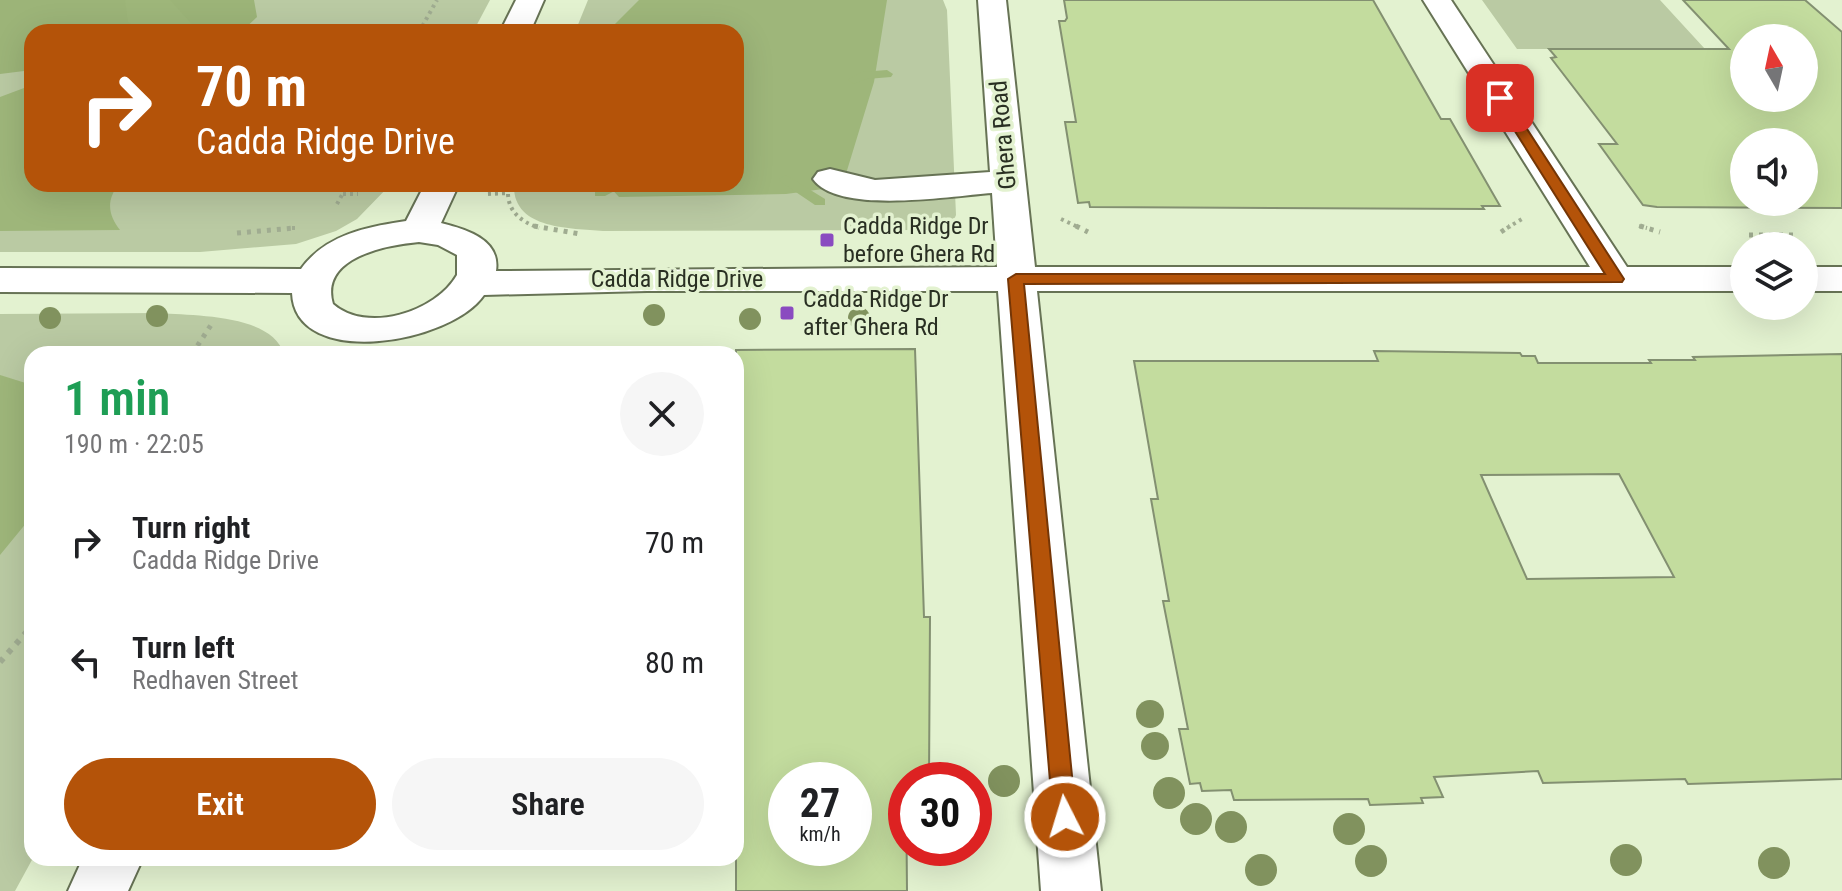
<!DOCTYPE html>
<html lang="en">
<head>
<meta charset="utf-8">
<style>
  body { margin:0; font-family:"Roboto Condensed",sans-serif; background:#f6f6f6; color:#202124; height:100vh; display:flex; flex-direction:column; font-size:30px; white-space:nowrap }
  * { box-sizing:border-box; margin:0 }
  p { font-size:26px; color:#757577 }
  .icon { flex:none; width:44px; height:44px; fill:none; stroke:currentColor; stroke-width:2; stroke-linecap:round; stroke-linejoin:round }
  .map { position:relative; flex:1; overflow:hidden }
  .details { position:absolute; left:24px; top:346px; width:720px; height:520px; display:flex; flex-direction:column; background:#fff; border-radius:24px; box-shadow:0 8px 32px #0002 }
  .details>* { flex:none }
  .top-card { position:absolute; left:24px; top:24px; width:720px; height:168px; border-radius:24px; box-shadow:0 8px 32px #0002; background:#b45309; color:#fff; overflow:hidden }
  .needle { width:52px; rotate:351deg }
  .tools { position:absolute; left:1730px; top:24px; display:grid; gap:16px }
  .tools a { display:grid; place-items:center; width:88px; height:88px; border-radius:50%; background:#fff; box-shadow:0 8px 32px #0002; font-size:40px }
  .speed { position:absolute; left:768px; top:762px; display:flex; gap:16px; font-size:40px; font-weight:700; text-align:center }
  .speed>* { display:grid; place-content:center; width:104px; height:104px; border-radius:50%; background:#fff; box-shadow:0 8px 32px #0002; line-height:1 }
  .speed small { font-size:20px; font-weight:400 }
  .speed .limit { border:12px solid #d22; background:#fff; color:#111 }
  .pin { position:absolute; display:grid; place-items:center; width:68px; height:68px; color:#fff; margin:-34px; border-radius:16px; box-shadow:0 4px 12px #0006 }
  .me { position:absolute; width:88px; margin:-44px; rotate:355deg; stroke-linejoin:round; filter:drop-shadow(0 0 6px #0008) }
  .turn { display:flex; align-items:center; gap:28px; height:168px; padding:0 40px; font-size:36px }
  .turn .icon { width:104px; height:104px; stroke-width:2.5 }
  .turn b { display:block; font-size:56px; line-height:68px }
  .round { display:grid; place-items:center; flex:none; width:84px; height:84px; border-radius:42px; background:#f6f6f6 }
  .summary { display:flex; align-items:center; justify-content:space-between; height:136px; padding:0 40px }
  h1 { font-size:48px; font-weight:600; line-height:60px; color:#1e9e55 }
  .primary-button { display:flex; gap:16px; margin-top:auto; padding:16px 40px }
  .primary-button a { flex:1; height:92px; border-radius:48px; background:#b45309; color:#fff; font-size:32px; font-weight:600; line-height:92px; text-align:center }
  .primary-button a+a { background:#f6f6f6; color:#202124 }
  ul { padding:0; list-style:none }
  li { display:flex; align-items:center; gap:24px; height:120px; padding:0 40px }
  li div { flex:1 }
  li b { display:block; font-size:30px }
  li em { font-style:normal }
  .map>svg:first-child { display:block }
  .green { fill:#bacaa3 }
  .forest { fill:#9cb478 }
  .water { fill:#9eb67a }
  .lines { fill:none; stroke-linecap:round; stroke-linejoin:round }
  .stream { fill:#9eb67a; fill-rule:evenodd }
  .building { fill:#c3dc9e; stroke:#839071; stroke-width:2; fill-rule:evenodd }
  .minor-casing { stroke:#677355; stroke-width:4 }
  .path-far2 { stroke:#a0ac91; stroke-width:4; stroke-dasharray:3 4; stroke-linecap:butt }
  .path-far1 { stroke:#a0ac91; stroke-width:5; stroke-dasharray:4 6; stroke-linecap:butt }
  .path { stroke:#a0ac91; stroke-width:6; stroke-dasharray:5 7; stroke-linecap:butt }
  .minor { fill:#fff; fill-rule:evenodd }
  .tree { fill:#81925e }
  .route { fill:#b45309; stroke:#753606; stroke-width:2 }
  .poi-dot { fill:#8a4bc0; stroke:#e3f2d0; stroke-width:3 }
  .labels { text-anchor:middle; dominant-baseline:central; stroke-width:7; stroke-linejoin:round; paint-order:stroke }
  .street-label { font-size:24px; fill:#292f22; stroke:#e3f2d0 }
  .poi-label { font-size:24px; fill:#292f22; stroke:#e3f2d0; text-anchor:start }
</style>
</head>
<body>
<div class="map">
<svg width="1842" height="891" viewBox="0 0 1842 891">
  <rect width="100%" height="100%" fill="#e3f2d0"/>
  <path class="green" d="M 0,0 L 490,0 L 473,32 L 32,32 L 32,184 L 391,184 L 357,219 L 336,231 L 296,244 L 200,252 L 0,252 Z
    M 588,0 L 943,0 L 947,10 L 956,215 L 953,222 L 922,230 L 603,231 C 571,228 512,230 514,184 L 736,184 L 736,32 L 575,32 Z
    M 1482,0 L 1660,0 L 1705,49 L 1517,49 Z
    M 160,313 C 195,316 272,314 284,354 L 32,354 L 33,858 L 15,891 L 0,891 L 0,314 Z"/>
  <path class="forest" d="M 0,0 L 254,0 L 257,17 L 241,32 L 32,32 L 32,70 L 0,74 Z"/>
  <path class="water" d="M 125,0 L 170,0 L 199,32 L 137,32 L 137,28 L 128,22 Z
    M 639,0 L 887,0 L 874,82 L 845,177 L 823,189 L 786,194 L 619,197 L 607,184 L 736,184 L 736,32 L 607,32 Z
    M 32,85 L 32,184 L 119,184 C 106,200 108,215 120,230 L 0,231 L 0,97 Z
    M 0,375 L 32,385 L 32,516 L 0,555 Z"/>
  <g class="lines">
    <path class="stream" d="M 887,70 L 893,74 L 891,77 L 867,79 L 854,84 L 848,80 L 861,72 Z
      M 786,175 L 825,199 L 825,205 L 815,205 L 781,182 L 779,179 Z
      M 609,184 L 628,184 L 605,196 L 595,196 L 595,190 Z"/>
  </g>
  <path class="building" d="M 1064,0 L 1373,0 L 1441,119 L 1450,119 L 1500,206 L 1482,206 L 1484,209 L 1090,207 L 1089,202 L 1078,203 L 1065,122 L 1076,122 L 1059,21 L 1065,21 L 1067,18 Z
    M 1683,0 L 1805,0 L 1842,32 L 1842,208 L 1657,207 L 1643,205 L 1599,144 L 1617,144 L 1551,58 L 1556,57 L 1549,49 L 1729,49 ZM 1744,38 L 1804,38 L 1804,98 L 1744,98 ZM 1744,142 L 1804,142 L 1804,202 L 1744,202 Z
    M 915,349 L 924,617 L 930,617 L 929,780 L 906,780 L 907,891 L 736,891 L 736,350 ZM 786,780 L 854,780 L 854,848 L 786,848 Z
    M 1374,351 L 1520,353 L 1522,356 L 1535,356 L 1538,363 L 1651,363 L 1649,360 L 1695,360 L 1693,357 L 1842,354 L 1842,779 L 1688,784 L 1685,779 L 1543,783 L 1538,771 L 1434,777 L 1443,797 L 1421,798 L 1423,803 L 1370,805 L 1368,799 L 1234,800 L 1231,790 L 1202,791 L 1200,783 L 1190,784 L 1179,729 L 1188,729 L 1163,601 L 1169,601 L 1151,499 L 1158,499 L 1134,361 L 1378,361 ZM 1619,474 L 1674,577 L 1527,579 L 1481,475 Z"/>
  <g class="lines">
    <defs>
      <path id="minor" d="M 516,0 L 544,0 L 530,32 L 500,32 Z
        M 978,0 L 1006,0 L 1035,267 L 1590,267 L 1423,0 L 1451,0 L 1627,267 L 1744,267 L 1744,291 L 1037,291 L 1101,891 L 1041,891 L 998,291 L 647,291 L 484,295 C 452,343 295,371 292,293 L 0,292 L 0,268 L 301,269 C 325,235 366,227 406,221 L 425,184 L 459,184 L 441,223 C 465,229 501,239 496,271 L 997,267 L 992,193 C 951,196 838,215 813,179 L 818,172 L 830,169 L 875,180 L 990,172 ZM 419,242 L 438,245 L 457,255 L 457,275 C 436,312 367,334 333,304 C 319,257 387,245 419,242 Z
        M 1804,267 L 1842,267 L 1842,291 L 1804,291 Z
        M 83,858 L 143,858 L 128,891 L 68,891 Z"/>
    </defs>
    <use href="#minor" class="minor-casing"/>
    <path class="path-far2" d="M 419,32 L 437,0
      M 343,194 L 358,194
      M 488,194 L 508,193 C 508,212 522,222 539,228
      M 337,204 L 348,184
      M 1061,219 L 1080,228
      M 1639,226 L 1647,228
      M 292,228 L 295,228
      M 1507,228 L 1522,219"/>
    <path class="path-far1" d="M 534,226 L 580,234
      M 1076,226 L 1088,232
      M 1640,226 L 1660,232
      M 1501,232 L 1510,226
      M 237,233 L 295,228
      M 1749,235 L 1799,235
      M 192,354 L 211,325"/>
    <path class="path" d="M 0,662 L 32,626"/>
    <use href="#minor" class="minor"/>
  </g>
  <g class="tree">
    <circle cx="654" cy="315" r="11"/>
    <circle cx="157" cy="316" r="11"/>
    <circle cx="50" cy="318" r="11"/>
    <circle cx="859" cy="318" r="11"/>
    <circle cx="750" cy="319" r="11"/>
    <circle cx="1150" cy="714" r="14"/>
    <circle cx="1155" cy="746" r="14"/>
    <circle cx="1004" cy="781" r="16"/>
    <circle cx="1169" cy="793" r="16"/>
    <circle cx="1196" cy="819" r="16"/>
    <circle cx="1231" cy="827" r="16"/>
    <circle cx="1349" cy="829" r="16"/>
    <circle cx="1626" cy="860" r="16"/>
    <circle cx="1371" cy="861" r="16"/>
    <circle cx="1774" cy="863" r="16"/>
    <circle cx="1261" cy="870" r="16"/>
  </g>
  <path class="route" d="M 1500,94 L 1507,98 L 1624,279 L 1622,282 L 1024,284 L 1076,817 L 1073,825 L 1065,828 L 1056,825 L 1053,817 L 1008,279 L 1016,274 L 1605,274 L 1494,98 Z"/>
  <g class="poi-dot">
    <rect x="819" y="232" width="16" height="16" rx="4"/>
    <rect x="779" y="305" width="16" height="16" rx="4"/>
  </g>
  <g class="labels">
    <g class="street-label">
      <text transform="translate(1003 135) rotate(-95)">Ghera Road</text>
      <text x="677" y="279">Cadda Ridge Drive</text>
    </g>
    <g class="poi-label">
      <text x="843" y="226">Cadda Ridge Dr<tspan x="843" dy="28">before Ghera Rd</tspan></text>
      <text x="803" y="299">Cadda Ridge Dr<tspan x="803" dy="28">after Ghera Rd</tspan></text>
    </g>
  </g>
</svg>
<div class="tools">
<a><svg class="needle" viewBox="-14 -14 28 28"><path d="M0-13l5 13h-10z" fill="#e53935"/><path d="M0 13l5-13h-10z" fill="#757577"/></svg></a>
<a><svg class="icon" aria-label="sound" viewBox="0 0 24 24"><path d="M4 9h4l5-4v14l-5-4H4zM17 9q2 3 0 6"/></svg></a>
<a><svg class="icon" aria-label="layers" viewBox="0 0 24 24"><path d="M12 4l9 5-9 5-9-5zM3 14l9 5 9-5"/></svg></a>
</div>
<div class="speed"><div>27<small>km/h</small></div><div class="limit">30</div></div>
<div class="pin" style="left:1500px;top:98px;background:#d93025"><svg class="icon" aria-label="arrive" viewBox="0 0 24 24"><path d="M6 21V4h12l-3 4 3 4H6"/></svg></div>
<svg class="me" style="left:1065px;top:817px" viewBox="-20 -20 40 40"><circle r="17" fill="#b45309" stroke="#fff" stroke-width="3"/><path d="M0-11L8 9 0 5-8 9z" fill="#fff"/></svg>
<div class="top-card">
<div class="turn"><svg class="icon" aria-label="right" viewBox="0 0 24 24"><path d="M7 20v-9h11M14 6l5 5-5 5"/></svg><div><b>70 m</b>Cadda Ridge Drive</div></div>
</div>
<section class="details">
<div class="summary"><div><h1>1 min</h1><p>190 m · 22:05</p></div><a class="round"><svg class="icon" aria-label="close" viewBox="0 0 24 24"><path d="M6 6l12 12M18 6L6 18"/></svg></a></div>
<ul>
<li><svg class="icon" aria-label="right" viewBox="0 0 24 24"><path d="M7 20v-9h11M14 6l5 5-5 5"/></svg><div><b>Turn right</b><p>Cadda Ridge Drive</p></div><em>70 m</em></li>
<li><svg class="icon" aria-label="left" viewBox="0 0 24 24"><path d="M17 20v-9H6M10 6l-5 5 5 5"/></svg><div><b>Turn left</b><p>Redhaven Street</p></div><em>80 m</em></li>
</ul>
<div class="primary-button"><a>Exit</a><a>Share</a></div>
</section>
</div>
</body>
</html>
